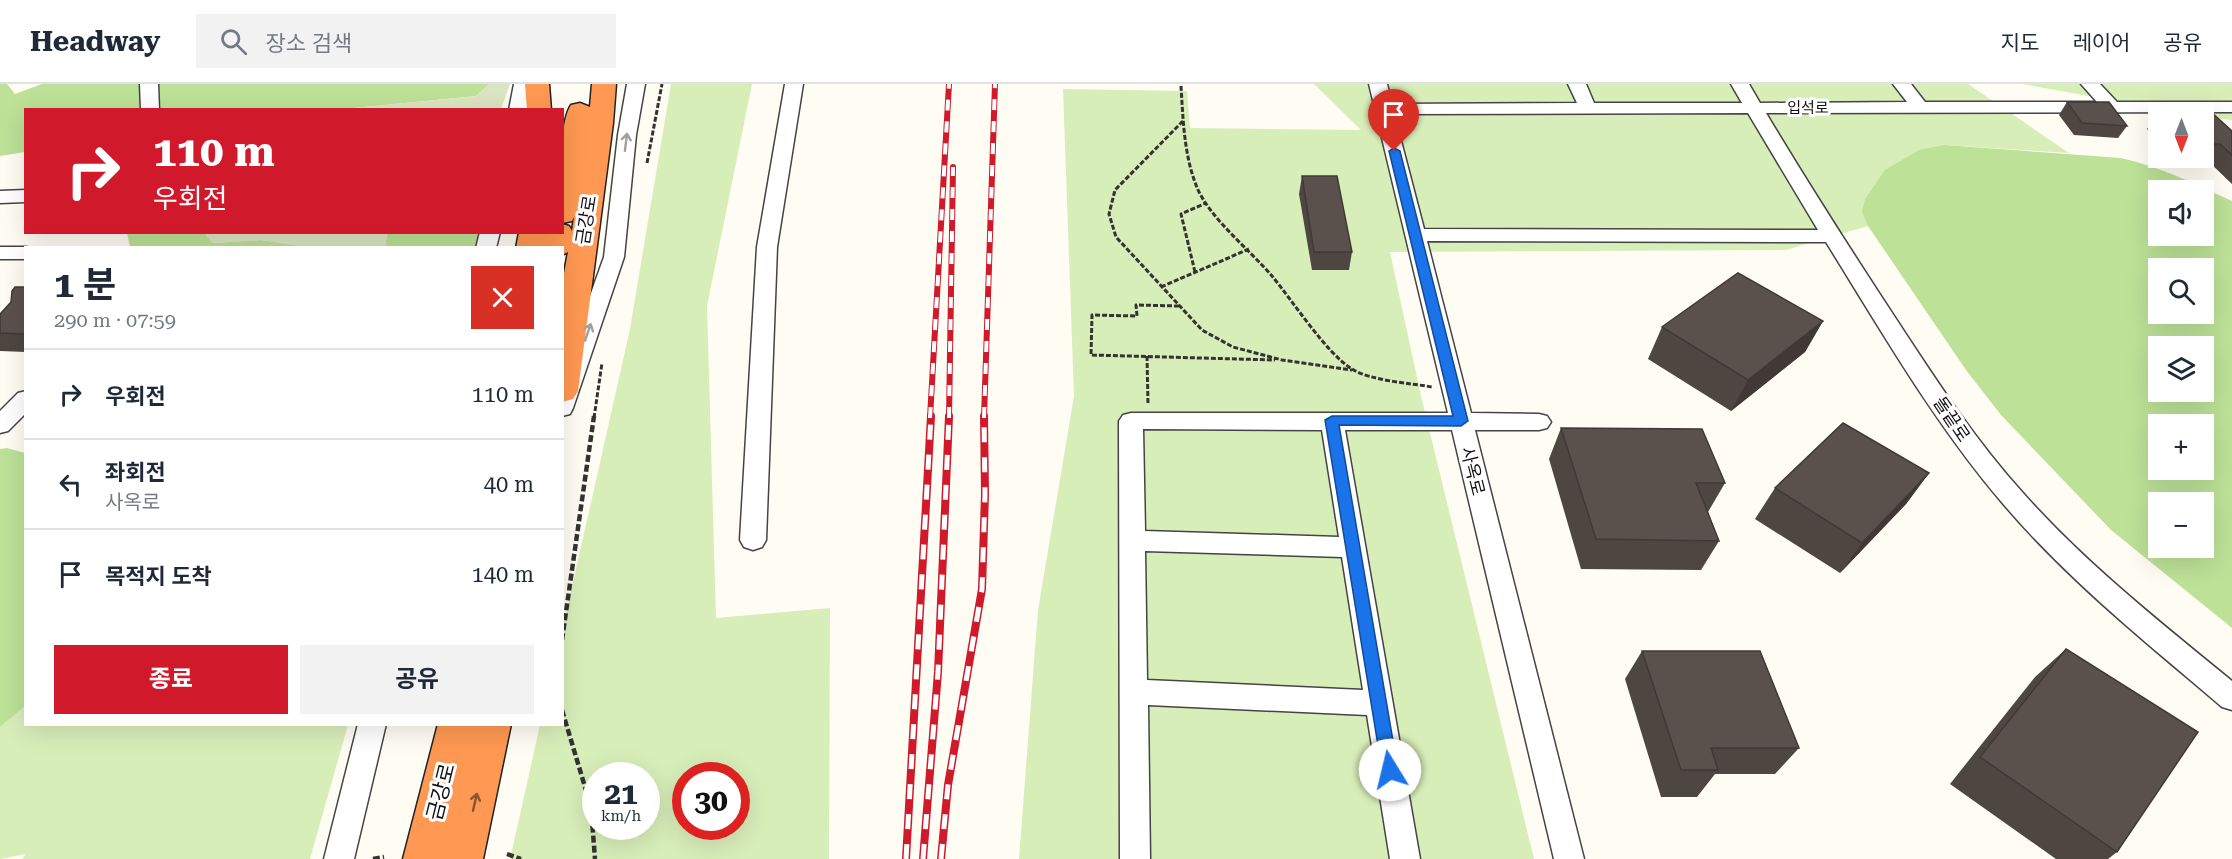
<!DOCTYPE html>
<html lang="ko">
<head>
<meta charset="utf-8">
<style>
  body { margin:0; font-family:"Roboto Serif","Noto Sans KR",serif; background:#f2f2f3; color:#1f2937; height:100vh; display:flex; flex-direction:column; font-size:22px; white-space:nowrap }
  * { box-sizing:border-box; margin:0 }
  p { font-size:20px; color:#747a83 }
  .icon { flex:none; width:33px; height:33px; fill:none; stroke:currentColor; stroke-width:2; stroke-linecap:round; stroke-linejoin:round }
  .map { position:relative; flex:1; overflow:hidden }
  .details { position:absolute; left:24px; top:162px; width:540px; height:480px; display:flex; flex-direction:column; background:#fff; border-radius:0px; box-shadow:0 6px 24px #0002 }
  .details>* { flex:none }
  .hud { position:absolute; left:24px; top:24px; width:540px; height:126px; border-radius:0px; box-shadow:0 6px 24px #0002; background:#d01a2c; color:#fff; overflow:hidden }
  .needle { width:39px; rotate:180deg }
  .fabs { position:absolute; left:2148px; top:18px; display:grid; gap:12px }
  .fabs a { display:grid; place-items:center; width:66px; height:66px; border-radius:0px; background:#fff; box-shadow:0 6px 24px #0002; font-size:30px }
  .speed { position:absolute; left:582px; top:678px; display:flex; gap:12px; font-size:30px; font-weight:700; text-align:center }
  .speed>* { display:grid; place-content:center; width:78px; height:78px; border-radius:50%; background:#fff; box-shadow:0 6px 24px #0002; line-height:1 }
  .speed small { font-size:15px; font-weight:400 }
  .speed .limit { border:9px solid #d22; background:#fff; color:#111 }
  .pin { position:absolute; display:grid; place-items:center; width:51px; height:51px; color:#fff; margin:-62px -26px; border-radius:50% 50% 50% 0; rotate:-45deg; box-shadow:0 0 6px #0007 }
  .pin .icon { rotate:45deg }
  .me { position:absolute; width:66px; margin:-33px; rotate:351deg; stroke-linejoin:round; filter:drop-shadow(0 0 4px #0008) }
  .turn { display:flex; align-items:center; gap:21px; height:126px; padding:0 30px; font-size:27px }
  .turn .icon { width:78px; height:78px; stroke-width:2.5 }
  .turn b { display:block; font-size:42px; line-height:51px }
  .round { display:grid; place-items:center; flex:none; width:63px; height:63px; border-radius:0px; background:#f2f2f3 }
  .headline { display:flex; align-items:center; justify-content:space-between; height:102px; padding:0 30px }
  h1 { font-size:36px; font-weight:700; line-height:45px }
  .button { display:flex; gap:12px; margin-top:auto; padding:12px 30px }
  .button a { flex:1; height:69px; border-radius:0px; background:#d01a2c; color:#fff; font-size:24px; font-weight:700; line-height:69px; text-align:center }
  .button a+a { background:#f2f2f3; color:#1f2937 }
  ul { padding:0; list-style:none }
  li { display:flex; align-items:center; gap:18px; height:90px; padding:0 30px; border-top:2px solid #e0e1e3 }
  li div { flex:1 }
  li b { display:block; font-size:22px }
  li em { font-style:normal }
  header { display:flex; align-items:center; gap:36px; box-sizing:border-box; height:84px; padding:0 30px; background:#fff; border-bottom:2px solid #e0e1e3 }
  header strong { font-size:28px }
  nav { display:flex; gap:33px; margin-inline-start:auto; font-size:21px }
  .search { width:420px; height:54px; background:#f2f2f3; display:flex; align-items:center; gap:15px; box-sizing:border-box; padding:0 21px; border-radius:0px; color:#747a83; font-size:22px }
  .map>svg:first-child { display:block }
  .green { fill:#d8eeb9; fill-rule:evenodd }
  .forest { fill:#bce197; fill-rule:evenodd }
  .cemetery { fill:#dbe5c1 }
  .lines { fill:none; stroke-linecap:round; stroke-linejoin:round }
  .minor-casing { stroke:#444; stroke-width:3 }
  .highway-casing { stroke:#222; stroke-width:3 }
  .path-far1 { stroke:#333; stroke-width:3; stroke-dasharray:5 2; stroke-linecap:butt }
  .path { stroke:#333; stroke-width:4.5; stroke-dasharray:7 3; stroke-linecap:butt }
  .minor { fill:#fff; fill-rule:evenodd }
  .highway { fill:#ff9852; fill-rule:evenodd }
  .rail-far1-casing { stroke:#d01a2c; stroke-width:6 }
  .rail-casing { stroke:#d01a2c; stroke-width:8 }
  .rail-far1 { stroke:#fff; stroke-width:4; stroke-dasharray:11; stroke-linecap:butt }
  .rail { stroke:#fff; stroke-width:5; stroke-dasharray:15; stroke-linecap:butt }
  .wall { fill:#4e4641 }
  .shaded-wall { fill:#403935 }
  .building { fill:#5b514c; stroke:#403935; stroke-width:1.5 }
  .oneway { stroke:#a0a0a0 }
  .oneway2 { stroke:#885432 }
  .route { fill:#1a73e8; stroke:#114b97; stroke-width:1.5 }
  .labels { text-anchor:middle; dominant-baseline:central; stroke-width:6; stroke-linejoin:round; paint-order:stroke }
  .far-street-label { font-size:15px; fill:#111; stroke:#fff }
  .street-label { font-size:18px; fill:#111; stroke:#fff }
  .near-street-label { font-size:21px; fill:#111; stroke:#fff }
</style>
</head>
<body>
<header>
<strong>Headway</strong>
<div class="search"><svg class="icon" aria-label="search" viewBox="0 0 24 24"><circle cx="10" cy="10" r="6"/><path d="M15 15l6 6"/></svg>장소 검색</div>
<nav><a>지도</a><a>레이어</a><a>공유</a></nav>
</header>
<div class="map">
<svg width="2232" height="775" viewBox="0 0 2232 775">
  <rect width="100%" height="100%" fill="#fffcf4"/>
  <path class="green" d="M 671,0 L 752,0 L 707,222 L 716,534 L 830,524 L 829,775 L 510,775 L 540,641 L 562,640 L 563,543 L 630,245 ZM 596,692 L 646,692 L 646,742 L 596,742 ZM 686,692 L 736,692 L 736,742 L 686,742 Z
    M 1314,0 L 1968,0 L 2069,69 L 1944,61 L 1865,115 L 1868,142 L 1786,166 L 1390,168 L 1421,312 L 1534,775 L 1019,775 L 1038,526 L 1074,312 L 1063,5 L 1187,7 L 1190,44 L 1361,46 Z
    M 2023,0 L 2232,0 L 2232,36 L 2204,33 L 2204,28 L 2177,28 Z
    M 25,621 L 26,640 L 348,641 L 310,775 L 22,775 L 26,770 L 0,775 L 0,643 Z"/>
  <path class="forest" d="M 0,0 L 7,0 L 15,10 L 42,0 L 489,0 L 476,12 L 344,25 L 26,26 L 25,68 L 0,72 Z
    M 1944,61 L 2121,74 C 2161,83 2195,100 2232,117 L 2232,544 L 2111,446 L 2001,331 L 1966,286 L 1868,142 L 1862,128 L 1865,115 L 1885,86 L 1919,66 ZM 2158,106 L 2204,106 L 2204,152 L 2158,152 ZM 2158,184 L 2204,184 L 2204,230 L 2158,230 ZM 2204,262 L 2204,308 L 2158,308 L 2158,262 ZM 2158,340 L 2204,340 L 2204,386 L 2158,386 ZM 2158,418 L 2204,418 L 2204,464 L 2158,464 Z
    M 127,149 L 204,149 L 213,159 L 261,156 L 312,163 L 130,163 Z
    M 387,149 L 478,149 L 476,163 L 385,164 Z
    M 7,364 L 25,369 L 26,621 L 0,643 L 0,365 Z"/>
  <path class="cemetery" d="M 489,0 L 510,0 L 501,25 L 344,25 L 476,12 Z
    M 204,149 L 387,149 L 385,164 L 312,164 L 261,156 L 213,159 Z"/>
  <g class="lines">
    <defs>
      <path id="minor" d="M 140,0 L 158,0 L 159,26 L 141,26 Z
        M 514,0 L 532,0 L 527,26 L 509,26 Z
        M 627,0 L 645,0 L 636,51 L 624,173 L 573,324 L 570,330 L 562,332 L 562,290 L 604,173 L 618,51 Z
        M 785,0 L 803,0 L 777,163 L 766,456 L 762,463 L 753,466 L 744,463 L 740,456 L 757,163 Z
        M 1369,0 L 1387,0 L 1392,20 L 1577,19 L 1568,0 L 1586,0 L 1594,19 L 1742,19 L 1731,0 L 1749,0 L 1760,19 L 1907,18 L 1893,0 L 1911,0 L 1925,18 L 2097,18 L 2081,0 L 2100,0 L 2117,18 L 2232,18 L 2232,28 L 1766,29 C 1809,101 1854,171 1900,241 C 1938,299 1976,357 2023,409 C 2085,479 2160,538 2232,597 L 2232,626 L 2222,623 C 2147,559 2069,497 2005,422 C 1936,342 1882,248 1826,158 L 1427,157 L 1471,329 L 1539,330 L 1547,332 L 1551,338 L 1547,344 L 1539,346 L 1475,346 L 1584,775 L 1554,775 L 1452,346 L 1345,346 L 1420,775 L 1390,775 L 1367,631 L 1148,621 L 1150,775 L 1120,775 L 1119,337 L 1123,331 L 1131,329 L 1448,329 ZM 1748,29 L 1818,146 L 1424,145 L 1394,30 ZM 1143,345 L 1322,346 L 1339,453 L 1145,447 ZM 1145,467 L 1342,473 L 1363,606 L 1147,596 Z
        M 26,106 L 26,118 L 0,119 L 0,107 Z
        M 480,148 L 500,148 L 496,164 L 476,164 Z
        M 0,163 L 26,163 L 30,164 L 26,164 L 26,175 L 0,175 Z
        M 26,307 L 26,329 L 8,347 L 0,349 L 0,327 L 18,309 Z
        M 358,640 L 386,640 L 354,775 L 324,775 Z"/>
      <path id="highway" d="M 525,0 L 549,0 L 551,26 L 527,26 Z
        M 592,0 L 616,0 L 613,39 L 578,307 L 573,315 L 562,318 L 562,200 L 568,168 L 562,171 L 562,164 L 516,164 L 519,148 L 562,148 L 562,140 L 569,142 L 572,147 L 574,133 L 572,137 L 562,139 C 562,112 557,42 571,21 L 580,19 L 590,23 Z
        M 438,640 L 511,640 L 483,775 L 403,775 Z"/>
    </defs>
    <use href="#minor" class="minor-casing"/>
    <use href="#highway" class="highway-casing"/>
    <path class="path-far1" d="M 1181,2 C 1183,35 1184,70 1196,101 C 1208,133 1249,165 1272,192 C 1292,216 1327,270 1352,285 C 1371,297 1410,299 1432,303
      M 1183,37 L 1115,106 L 1109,130 L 1116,153 L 1202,246 L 1233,263 L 1282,276 L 1352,286
      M 647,79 L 662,0
      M 1195,188 L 1181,130 L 1206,119
      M 1161,203 L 1249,165
      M 1179,222 L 1136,221 L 1137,232 L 1092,231 L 1091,271 L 1275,276
      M 1147,272 L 1148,320
      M 594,334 L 602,279"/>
    <path class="path" d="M 562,556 L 594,332
      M 562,626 L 591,723 L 595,775
      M 507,770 L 521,775
      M 373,775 L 384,773"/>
    <use href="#minor" class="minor"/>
    <use href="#highway" class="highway"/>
    <defs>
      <path id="rail-far1" d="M 930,334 L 949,0
        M 949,334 L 953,83
        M 984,334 L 995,0"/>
      <path id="rail" d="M 906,775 L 931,332
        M 923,775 L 938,588 L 949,332
        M 941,775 L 948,701 L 982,505 L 985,410 L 984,332"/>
    </defs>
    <use href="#rail-far1" class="rail-far1-casing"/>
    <use href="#rail" class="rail-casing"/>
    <use href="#rail-far1" class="rail-far1"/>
    <use href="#rail" class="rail"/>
  </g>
  <path class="wall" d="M 2067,18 L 2127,42 L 2118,54 L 2074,51 L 2059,31 Z
    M 2204,28 L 2232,47 L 2232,100 L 2207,76 L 2178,76 L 2176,74 L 2204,74 Z
    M 2158,29 L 2158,56 L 2147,45 Z
    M 1302,92 L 1352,168 L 1349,186 L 1312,186 L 1299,110 Z
    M 26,203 L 26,268 L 0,267 L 0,230 Z
    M 1823,237 L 1805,268 L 1731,327 L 1648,275 L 1662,243 Z
    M 1561,344 L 1725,399 L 1708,428 L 1719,457 L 1701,486 L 1581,485 L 1549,375 Z
    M 1929,389 L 1906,420 L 1840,489 L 1755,435 L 1775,404 Z
    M 2066,565 L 2117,768 L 2108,775 L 2056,775 L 1950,700 L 2035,593 Z
    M 1642,567 L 1799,664 L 1775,690 L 1715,690 L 1697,713 L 1661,713 L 1625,595 Z"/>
  <path class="shaded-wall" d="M 1823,237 L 1805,268 L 1731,327 L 1748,296 Z
    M 1929,389 L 1906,420 L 1840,489 L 1862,459 Z"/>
  <path class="building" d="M 2067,18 L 2109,18 L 2127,42 L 2082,39 Z
    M 2163,28 L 2211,28 L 2232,47 L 2232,71 L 2220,60 L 2204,60 L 2204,28 Z
    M 1302,92 L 1337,92 L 1352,168 L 1314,168 Z
    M 1738,189 L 1823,237 L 1748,296 L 1662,243 Z
    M 15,203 L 26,203 L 26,248 L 24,250 L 0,249 L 0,230 L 11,218 L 12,207 Z
    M 1843,339 L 1929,389 L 1862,459 L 1775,404 Z
    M 1561,344 L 1702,345 L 1725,399 L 1696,399 L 1719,457 L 1596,455 Z
    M 2066,565 L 2198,648 L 2117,768 L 1980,673 Z
    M 1642,567 L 1760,567 L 1799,664 L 1711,664 L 1718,686 L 1681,686 Z"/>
  <defs><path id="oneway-shaft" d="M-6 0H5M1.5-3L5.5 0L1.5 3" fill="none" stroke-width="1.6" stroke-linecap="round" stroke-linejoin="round" transform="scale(1.5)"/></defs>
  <g class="oneway">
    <use href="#oneway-shaft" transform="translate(626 58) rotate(-83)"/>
    <use href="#oneway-shaft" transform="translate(588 248) rotate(-71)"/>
  </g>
  <use class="oneway2" href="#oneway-shaft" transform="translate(475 718) rotate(-77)"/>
  <path class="route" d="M 1394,64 L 1400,67 L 1468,337 L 1461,342 L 1339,341 L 1398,686 L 1396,691 L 1390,693 L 1384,691 L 1382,686 L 1325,336 L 1332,332 L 1453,332 L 1389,67 Z"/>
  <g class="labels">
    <g class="far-street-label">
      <text x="1808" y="24">입석로</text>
    </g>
    <g class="street-label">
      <text transform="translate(586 136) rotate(-81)">금강로</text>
      <text transform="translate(1952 335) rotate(56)">돌끝로</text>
      <text transform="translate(1473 387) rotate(76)">사옥로</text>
    </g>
    <g class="near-street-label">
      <text transform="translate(441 708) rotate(-76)">금강로</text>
    </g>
  </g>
</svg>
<div class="fabs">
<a><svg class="needle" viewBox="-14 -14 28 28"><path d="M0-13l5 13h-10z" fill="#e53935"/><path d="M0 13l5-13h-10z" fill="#747a83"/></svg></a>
<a><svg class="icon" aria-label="sound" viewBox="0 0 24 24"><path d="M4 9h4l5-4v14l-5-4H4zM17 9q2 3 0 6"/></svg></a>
<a><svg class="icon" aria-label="search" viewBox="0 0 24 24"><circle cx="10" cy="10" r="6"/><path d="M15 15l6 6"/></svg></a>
<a><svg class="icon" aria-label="layers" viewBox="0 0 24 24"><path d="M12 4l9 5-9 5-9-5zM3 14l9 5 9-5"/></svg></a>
<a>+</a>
<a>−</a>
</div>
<div class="speed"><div>21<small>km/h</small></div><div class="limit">30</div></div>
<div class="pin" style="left:1394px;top:67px;background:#d93025"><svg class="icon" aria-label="arrive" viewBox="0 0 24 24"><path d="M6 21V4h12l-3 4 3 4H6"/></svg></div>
<svg class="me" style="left:1390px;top:686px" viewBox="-20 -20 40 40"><circle r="19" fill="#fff"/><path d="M0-13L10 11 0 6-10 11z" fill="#1a73e8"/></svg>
<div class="hud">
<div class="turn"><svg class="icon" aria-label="right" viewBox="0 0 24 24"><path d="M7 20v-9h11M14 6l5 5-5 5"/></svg><div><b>110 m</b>우회전</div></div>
</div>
<section class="details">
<div class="headline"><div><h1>1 분</h1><p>290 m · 07:59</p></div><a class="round" style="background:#d93025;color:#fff"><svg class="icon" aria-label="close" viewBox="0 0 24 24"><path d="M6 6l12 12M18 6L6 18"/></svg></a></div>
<ul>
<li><svg class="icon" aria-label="right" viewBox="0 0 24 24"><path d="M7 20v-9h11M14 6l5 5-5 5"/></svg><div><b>우회전</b></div><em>110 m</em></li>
<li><svg class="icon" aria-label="left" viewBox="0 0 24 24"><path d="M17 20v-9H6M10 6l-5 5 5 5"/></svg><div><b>좌회전</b><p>사옥로</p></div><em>40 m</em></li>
<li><svg class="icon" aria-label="arrive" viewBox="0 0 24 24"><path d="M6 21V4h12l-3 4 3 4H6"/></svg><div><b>목적지 도착</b></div><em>140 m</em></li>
</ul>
<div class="button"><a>종료</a><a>공유</a></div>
</section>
</div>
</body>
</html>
